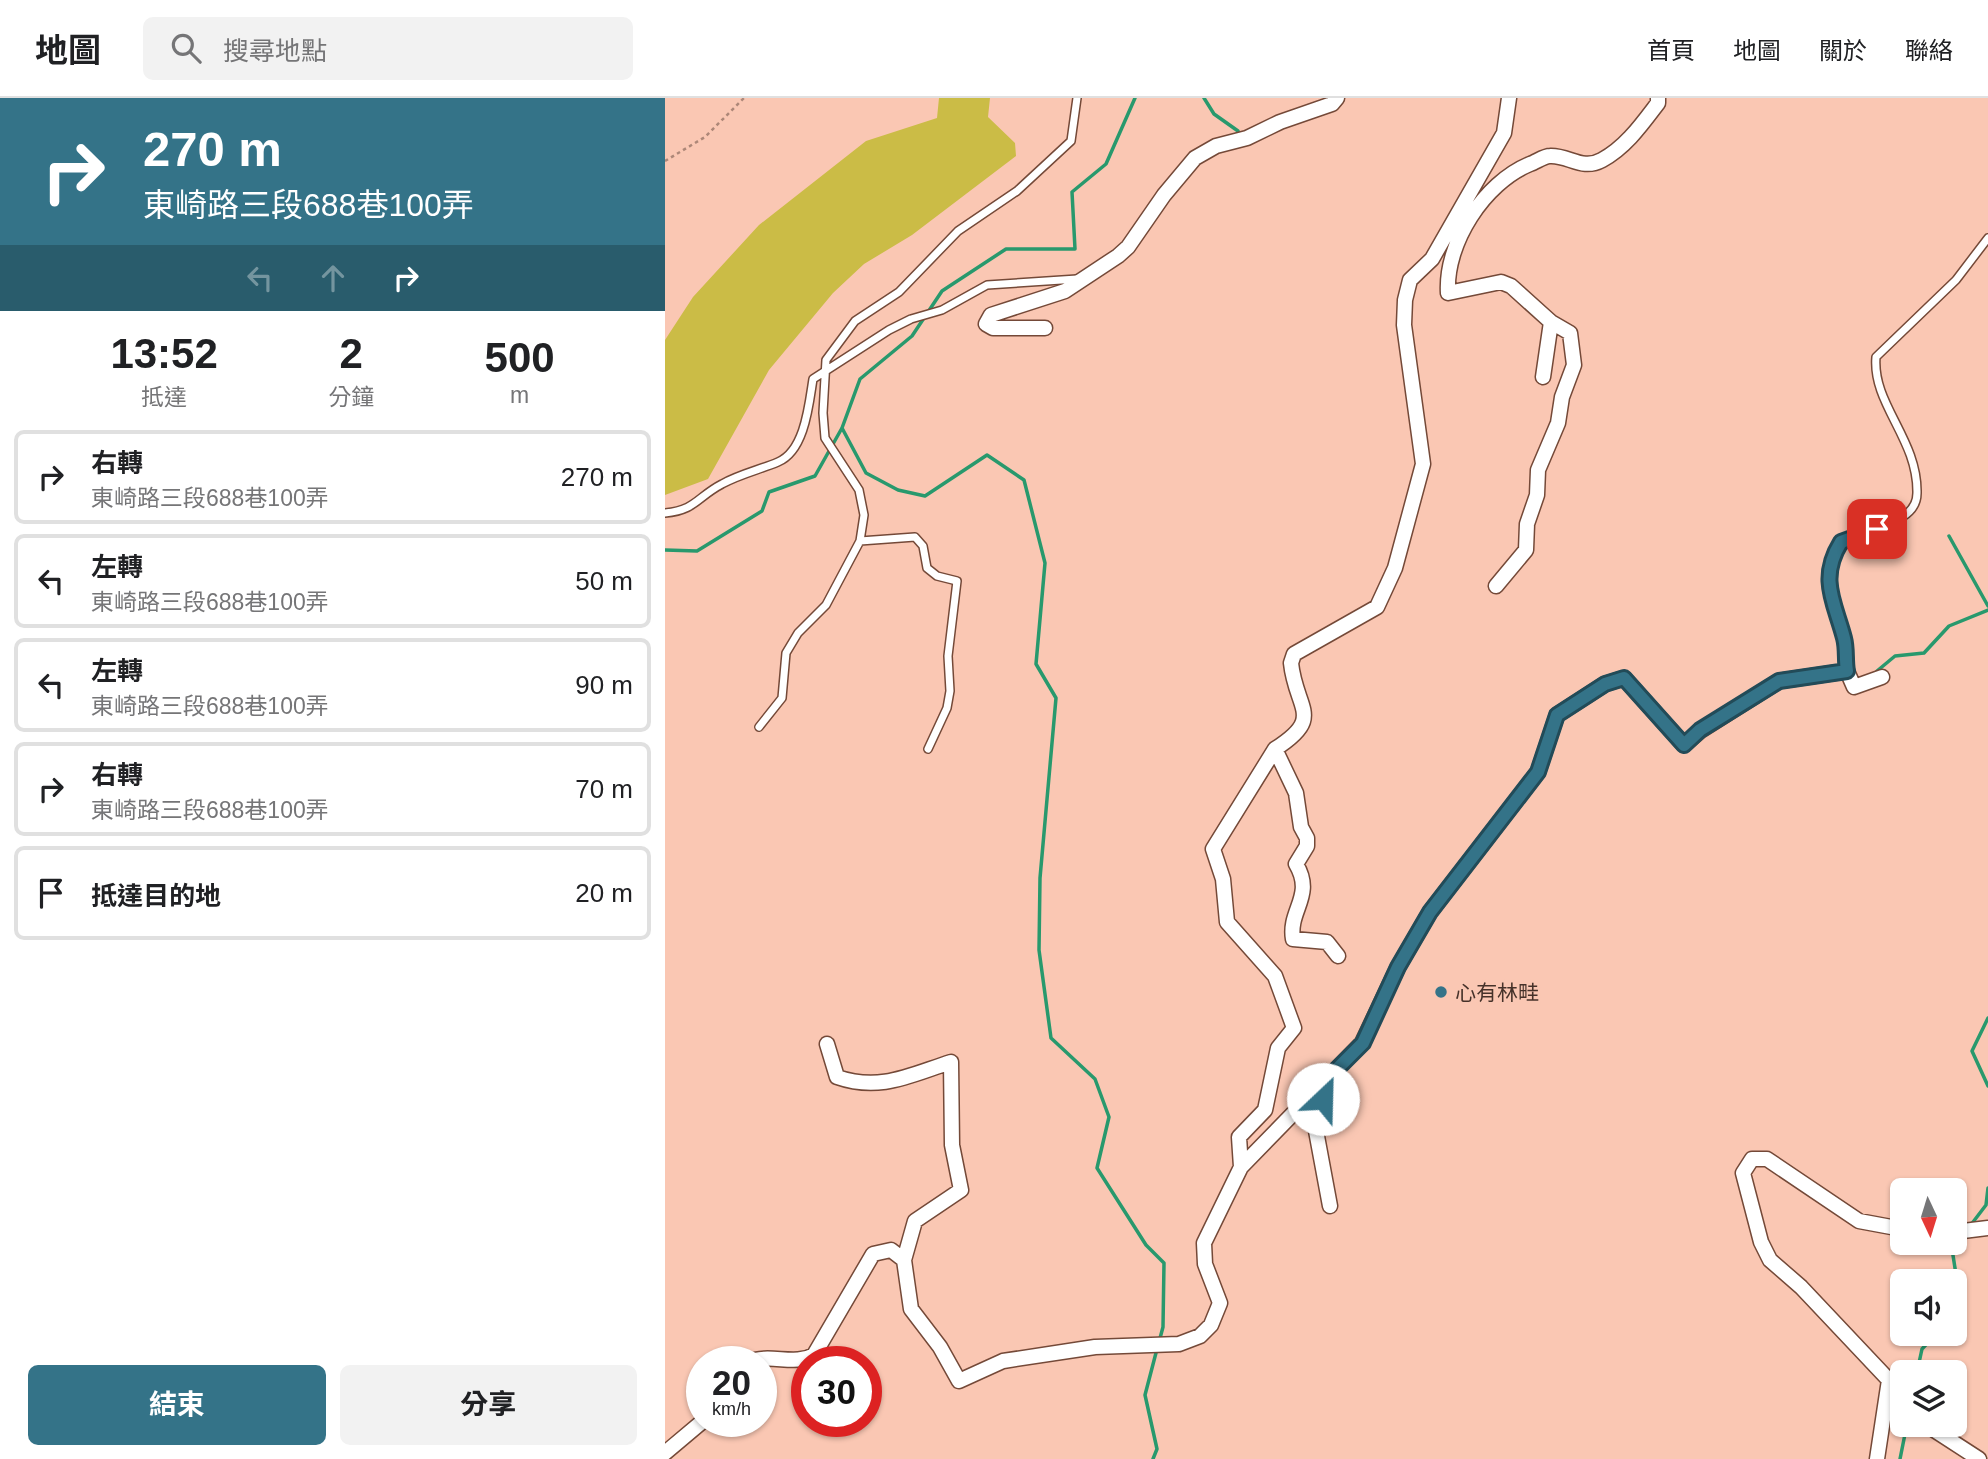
<!DOCTYPE html>
<html lang="zh-TW">
<head>
<meta charset="utf-8">
<style>
  body { margin:0; font-family:Helvetica,"Noto Sans TC",sans-serif; background:#f2f2f2; color:#202124; height:100vh; display:flex; flex-direction:column; font-size:26px; white-space:nowrap }
  * { box-sizing:border-box; margin:0 }
  p { font-size:23px; color:#757577 }
  .icon { flex:none; width:38px; height:38px; fill:none; stroke:currentColor; stroke-width:2; stroke-linecap:round; stroke-linejoin:round }
  .map { position:relative; flex:1; overflow:hidden }
  .side { display:flex; flex-direction:column; background:#fff; width:665px }
  .side>* { flex:none }
  .hud { background:#347388; color:#fff; overflow:hidden }
  .needle { width:46px; rotate:176deg }
  .controls { position:absolute; left:1225px; top:1080px; display:grid; gap:14px }
  .controls a { display:grid; place-items:center; width:77px; height:77px; border-radius:10px; background:#fff; box-shadow:0 2px 5px #0004; font-size:35px }
  .speed { position:absolute; left:21px; top:1248px; display:flex; gap:14px; font-size:35px; font-weight:700; text-align:center }
  .speed>* { display:grid; place-content:center; width:91px; height:91px; border-radius:50%; background:#fff; box-shadow:0 2px 5px #0004; line-height:1 }
  .speed small { font-size:18px; font-weight:400 }
  .speed .limit { border:10px solid #d22; background:#fff; color:#111 }
  .pin { position:absolute; display:grid; place-items:center; width:60px; height:60px; color:#fff; margin:-30px; border-radius:14px; box-shadow:0 4px 10px #0006 }
  .me { position:absolute; width:77px; margin:-38px; rotate:24deg; stroke-linejoin:round; filter:drop-shadow(0 0 5px #0008) }
  .turn { display:flex; align-items:center; gap:24px; height:147px; padding:0 28px; font-size:32px }
  .turn .icon { width:91px; height:91px; stroke-width:2.5 }
  .turn b { display:block; font-size:49px; line-height:60px }
  .lanes { display:flex; align-items:center; height:66px; padding:0 28px; background:#0003; justify-content:center; gap:35px; direction:ltr }
  .lanes .off { opacity:.35 }
  .eta { display:flex; justify-content:space-evenly; align-items:center; height:119px; text-align:center }
  .eta b { font-size:42px; font-weight:700; line-height:49px }
  .button { display:flex; gap:14px; margin-top:auto; padding:14px 28px }
  .button a { flex:1; height:80px; border-radius:10px; background:#347388; color:#fff; font-size:28px; font-weight:700; line-height:80px; text-align:center }
  .button a+a { background:#f2f2f2; color:#202124 }
  ul { padding:0; list-style:none }
  li { display:flex; align-items:center; gap:21px; height:94px; margin:0 14px 10px; padding:0 14px; border:4px solid #e0e0e0; border-radius:10px }
  li div { flex:1 }
  li b { display:block; font-size:26px }
  li em { font-style:normal }
  header { display:flex; align-items:center; gap:42px; box-sizing:border-box; height:98px; padding:0 35px; background:#fff; border-bottom:2px solid #e0e0e0 }
  header strong { font-size:33px }
  nav { display:flex; gap:38px; margin-inline-start:auto; font-size:24px }
  .search { width:490px; height:63px; background:#f2f2f2; display:flex; align-items:center; gap:18px; box-sizing:border-box; padding:0 24px; border-radius:10px; color:#757577; font-size:26px }
  main { display:flex; flex:1; min-height:0 }
  .map>svg:first-child { display:block }
  .green { fill:#cbbc46 }
  .lines { fill:none; stroke-linecap:round; stroke-linejoin:round }
  .stream { stroke:#28996d; stroke-width:3.5 }
  .service-casing { stroke:#744938; stroke-width:10 }
  .minor-casing { stroke:#744938; stroke-width:17 }
  .path { stroke:#ad8778; stroke-width:2.5; stroke-dasharray:3.5 3.5; stroke-linecap:butt }
  .service { stroke:#fff; stroke-width:7 }
  .minor { stroke:#fff; stroke-width:14 }
  .route-casing { stroke:#224b58; stroke-width:18 }
  .route { stroke:#347388; stroke-width:12 }
  .poi-dot { fill:#347388; stroke:#fac7b3; stroke-width:2.5 }
  .labels { text-anchor:middle; dominant-baseline:central; stroke-width:6; stroke-linejoin:round; paint-order:stroke }
  .poi-label { font-size:21px; fill:#46322a; stroke:#fac7b3; text-anchor:start }
</style>
</head>
<body>
<header>
<strong>地圖</strong>
<div class="search"><svg class="icon" aria-label="search" viewBox="0 0 24 24"><circle cx="10" cy="10" r="6"/><path d="M15 15l6 6"/></svg>搜尋地點</div>
<nav><a>首頁</a><a>地圖</a><a>關於</a><a>聯絡</a></nav>
</header>
<main>
<section class="side">
<div class="hud">
<div class="turn"><svg class="icon" aria-label="right" viewBox="0 0 24 24"><path d="M7 20v-9h11M14 6l5 5-5 5"/></svg><div><b>270 m</b>東崎路三段688巷100弄</div></div>
<div class="lanes"><svg class="icon off" aria-label="left" viewBox="0 0 24 24"><path d="M17 20v-9H6M10 6l-5 5 5 5"/></svg><svg class="icon off" aria-label="ahead" viewBox="0 0 24 24"><path d="M12 20V5M6 11l6-6 6 6"/></svg><svg class="icon" aria-label="right" viewBox="0 0 24 24"><path d="M7 20v-9h11M14 6l5 5-5 5"/></svg></div>
</div>
<div class="eta">
<div><b>13:52</b><p>抵達</p></div>
<div><b>2</b><p>分鐘</p></div>
<div><b>500</b><p>m</p></div>
</div>
<ul>
<li><svg class="icon" aria-label="right" viewBox="0 0 24 24"><path d="M7 20v-9h11M14 6l5 5-5 5"/></svg><div><b>右轉</b><p>東崎路三段688巷100弄</p></div><em>270 m</em></li>
<li><svg class="icon" aria-label="left" viewBox="0 0 24 24"><path d="M17 20v-9H6M10 6l-5 5 5 5"/></svg><div><b>左轉</b><p>東崎路三段688巷100弄</p></div><em>50 m</em></li>
<li><svg class="icon" aria-label="left" viewBox="0 0 24 24"><path d="M17 20v-9H6M10 6l-5 5 5 5"/></svg><div><b>左轉</b><p>東崎路三段688巷100弄</p></div><em>90 m</em></li>
<li><svg class="icon" aria-label="right" viewBox="0 0 24 24"><path d="M7 20v-9h11M14 6l5 5-5 5"/></svg><div><b>右轉</b><p>東崎路三段688巷100弄</p></div><em>70 m</em></li>
<li><svg class="icon" aria-label="arrive" viewBox="0 0 24 24"><path d="M6 21V4h12l-3 4 3 4H6"/></svg><div><b>抵達目的地</b></div><em>20 m</em></li>
</ul>
<div class="button"><a>結束</a><a>分享</a></div>
</section>
<div class="map">
<svg width="1323" height="1361" viewBox="0 0 1323 1361">
  <rect width="100%" height="100%" fill="#fac7b3"/>
  <path class="green" d="M 274,0 L 325,0 L 323,19 L 350,45 L 351,58 L 247,137 L 199,166 L 168,195 L 104,272 L 43,381 L 0,397 L 0,242 L 28,199 L 94,127 L 201,43 L 272,20 Z"/>
  <g class="lines">
    <path class="stream" d="M 539,0 L 549,16 L 573,33
      M 177,330 L 201,375 L 233,392 L 260,398 L 322,357 L 359,382 L 380,465 L 371,566 L 391,600 L 375,780 L 374,852 L 386,940 L 430,981 L 444,1019 L 432,1070 L 481,1147 L 499,1165 L 498,1229 L 494,1244
      M 1284,438 L 1323,508
      M 0,452 L 32,453 L 97,413 L 104,394 L 150,378 L 177,330 L 195,281 L 247,238 L 277,193 L 341,151 L 410,151 L 407,94 L 441,66 L 470,0
      M 1212,573 L 1230,558 L 1259,555 L 1284,528 L 1323,512
      M 1323,920 L 1307,953 L 1323,988
      M 1305,1128 L 1321,1107 L 1323,1090
      M 1290,1215 L 1296,1208 L 1287,1151 L 1298,1137
      M 1252,1274 L 1257,1251 L 1271,1236
      M 488,1361 L 492,1351 L 480,1297 L 492,1251
      M 1235,1361 L 1242,1326"/>
    <defs>
      <path id="service" d="M 0,415 C 31,412 32,399 57,386 C 75,376 94,372 113,364 C 140,353 144,306 148,281 L 224,232 L 246,221 L 277,212 L 322,187 L 412,181
        M 195,443 L 250,439 L 258,448 L 262,470 L 272,478 L 292,483 L 283,558 L 285,593 L 282,610 L 263,651
        M 1182,572 C 1180,562 1182,551 1179,541 C 1172,508 1154,483 1173,448 C 1185,426 1252,433 1252,395 C 1253,341 1207,306 1211,259 L 1291,182 L 1323,140
        M 94,629 L 117,600 L 121,555 L 133,535 L 161,507 L 195,443 L 199,417 L 194,392 L 160,340 L 158,315 L 161,262 L 190,223 L 234,194 L 293,133 L 352,93 L 406,43 L 412,0"/>
      <path id="minor" d="M 380,230 L 328,230 L 321,226 L 326,217 L 400,193 L 453,158 L 463,149 L 499,97 L 530,60 L 551,48 L 582,40 L 615,24 L 667,6 L 672,0
        M 878,279 L 886,224
        M 831,488 L 861,452 L 862,426 L 872,397 L 873,372 L 893,325 L 897,299 L 909,267 L 905,235 L 886,224 L 846,188 L 836,184 L 783,195 C 780,145 819,85 865,66 C 871,64 879,58 885,58 C 904,57 917,73 937,62 C 961,49 977,26 993,5 L 993,0
        M 673,858 L 662,844 L 628,841 C 623,812 650,798 631,766 L 642,748 L 642,740 L 636,729 L 631,695 L 610,651 C 660,619 631,612 626,565 L 629,556 L 712,509 L 730,470 L 758,366 L 739,227 L 740,202 L 745,182 L 767,161 L 839,35 L 844,0
        M 162,946 L 172,979 C 215,994 245,977 286,964 L 287,1047 L 296,1092 L 250,1123 L 239,1162 L 246,1211 L 275,1249 L 294,1283 L 338,1263 L 430,1249 L 514,1246 L 535,1238 L 546,1227 L 555,1205 L 540,1166 L 539,1145 L 576,1069 L 697,945 L 733,869 L 765,814 L 873,674 L 892,617 L 940,586 L 959,580 L 1019,647 L 1035,633 L 1114,583 L 1182,573 L 1189,589 L 1217,579
        M 659,984 L 658,1001 L 649,1022 L 665,1108
        M 576,1069 L 574,1039 L 600,1012 L 613,950 L 629,930 L 610,878 L 562,824 L 558,781 L 548,751 L 610,651
        M 1237,1131 L 1194,1123 L 1102,1061 L 1087,1061 L 1078,1075 L 1096,1144 L 1105,1162 L 1136,1189 L 1237,1296
        M 1290,1134 L 1323,1130
        M 83,1264 C 105,1255 130,1268 149,1257 L 208,1156 L 226,1152 L 239,1162
        M 1260,1326 L 1314,1361
        M 0,1355 L 38,1323
        M 1212,1361 L 1224,1282"/>
    </defs>
    <use href="#service" class="service-casing"/>
    <use href="#minor" class="minor-casing"/>
    <path class="path" d="M 0,63 L 40,39 L 79,0"/>
    <use href="#service" class="service"/>
    <use href="#minor" class="minor"/>
  </g>
  <g class="lines">
    <defs>
      <path id="route" d="M 658,1001 L 659,984 L 698,945 L 733,869 L 765,814 L 873,674 L 892,617 L 940,586 L 959,580 L 1019,647 L 1035,632 L 1114,583 L 1182,573 C 1180,562 1182,551 1179,540 C 1170,505 1153,481 1176,444 L 1212,431"/>
    </defs>
    <use href="#route" class="route-casing"/>
    <use href="#route" class="route"/>
  </g>
  <circle class="poi-dot" cx="776" cy="894" r="7"/>
  <g class="labels">
    <g class="poi-label">
      <text x="790" y="894">心有林畦</text>
    </g>
  </g>
</svg>
<div class="controls">
<a><svg class="needle" viewBox="-14 -14 28 28"><path d="M0-13l5 13h-10z" fill="#e53935"/><path d="M0 13l5-13h-10z" fill="#757577"/></svg></a>
<a><svg class="icon" aria-label="sound" viewBox="0 0 24 24"><path d="M4 9h4l5-4v14l-5-4H4zM17 9q2 3 0 6"/></svg></a>
<a><svg class="icon" aria-label="layers" viewBox="0 0 24 24"><path d="M12 4l9 5-9 5-9-5zM3 14l9 5 9-5"/></svg></a>
</div>
<div class="speed"><div>20<small>km/h</small></div><div class="limit">30</div></div>
<div class="pin" style="left:1212px;top:431px;background:#d93025"><svg class="icon" aria-label="arrive" viewBox="0 0 24 24"><path d="M6 21V4h12l-3 4 3 4H6"/></svg></div>
<svg class="me" style="left:658px;top:1001px" viewBox="-20 -20 40 40"><circle r="19" fill="#fff"/><path d="M0-13L10 11 0 6-10 11z" fill="#347388"/></svg>
</div>
</main>
</body>
</html>
